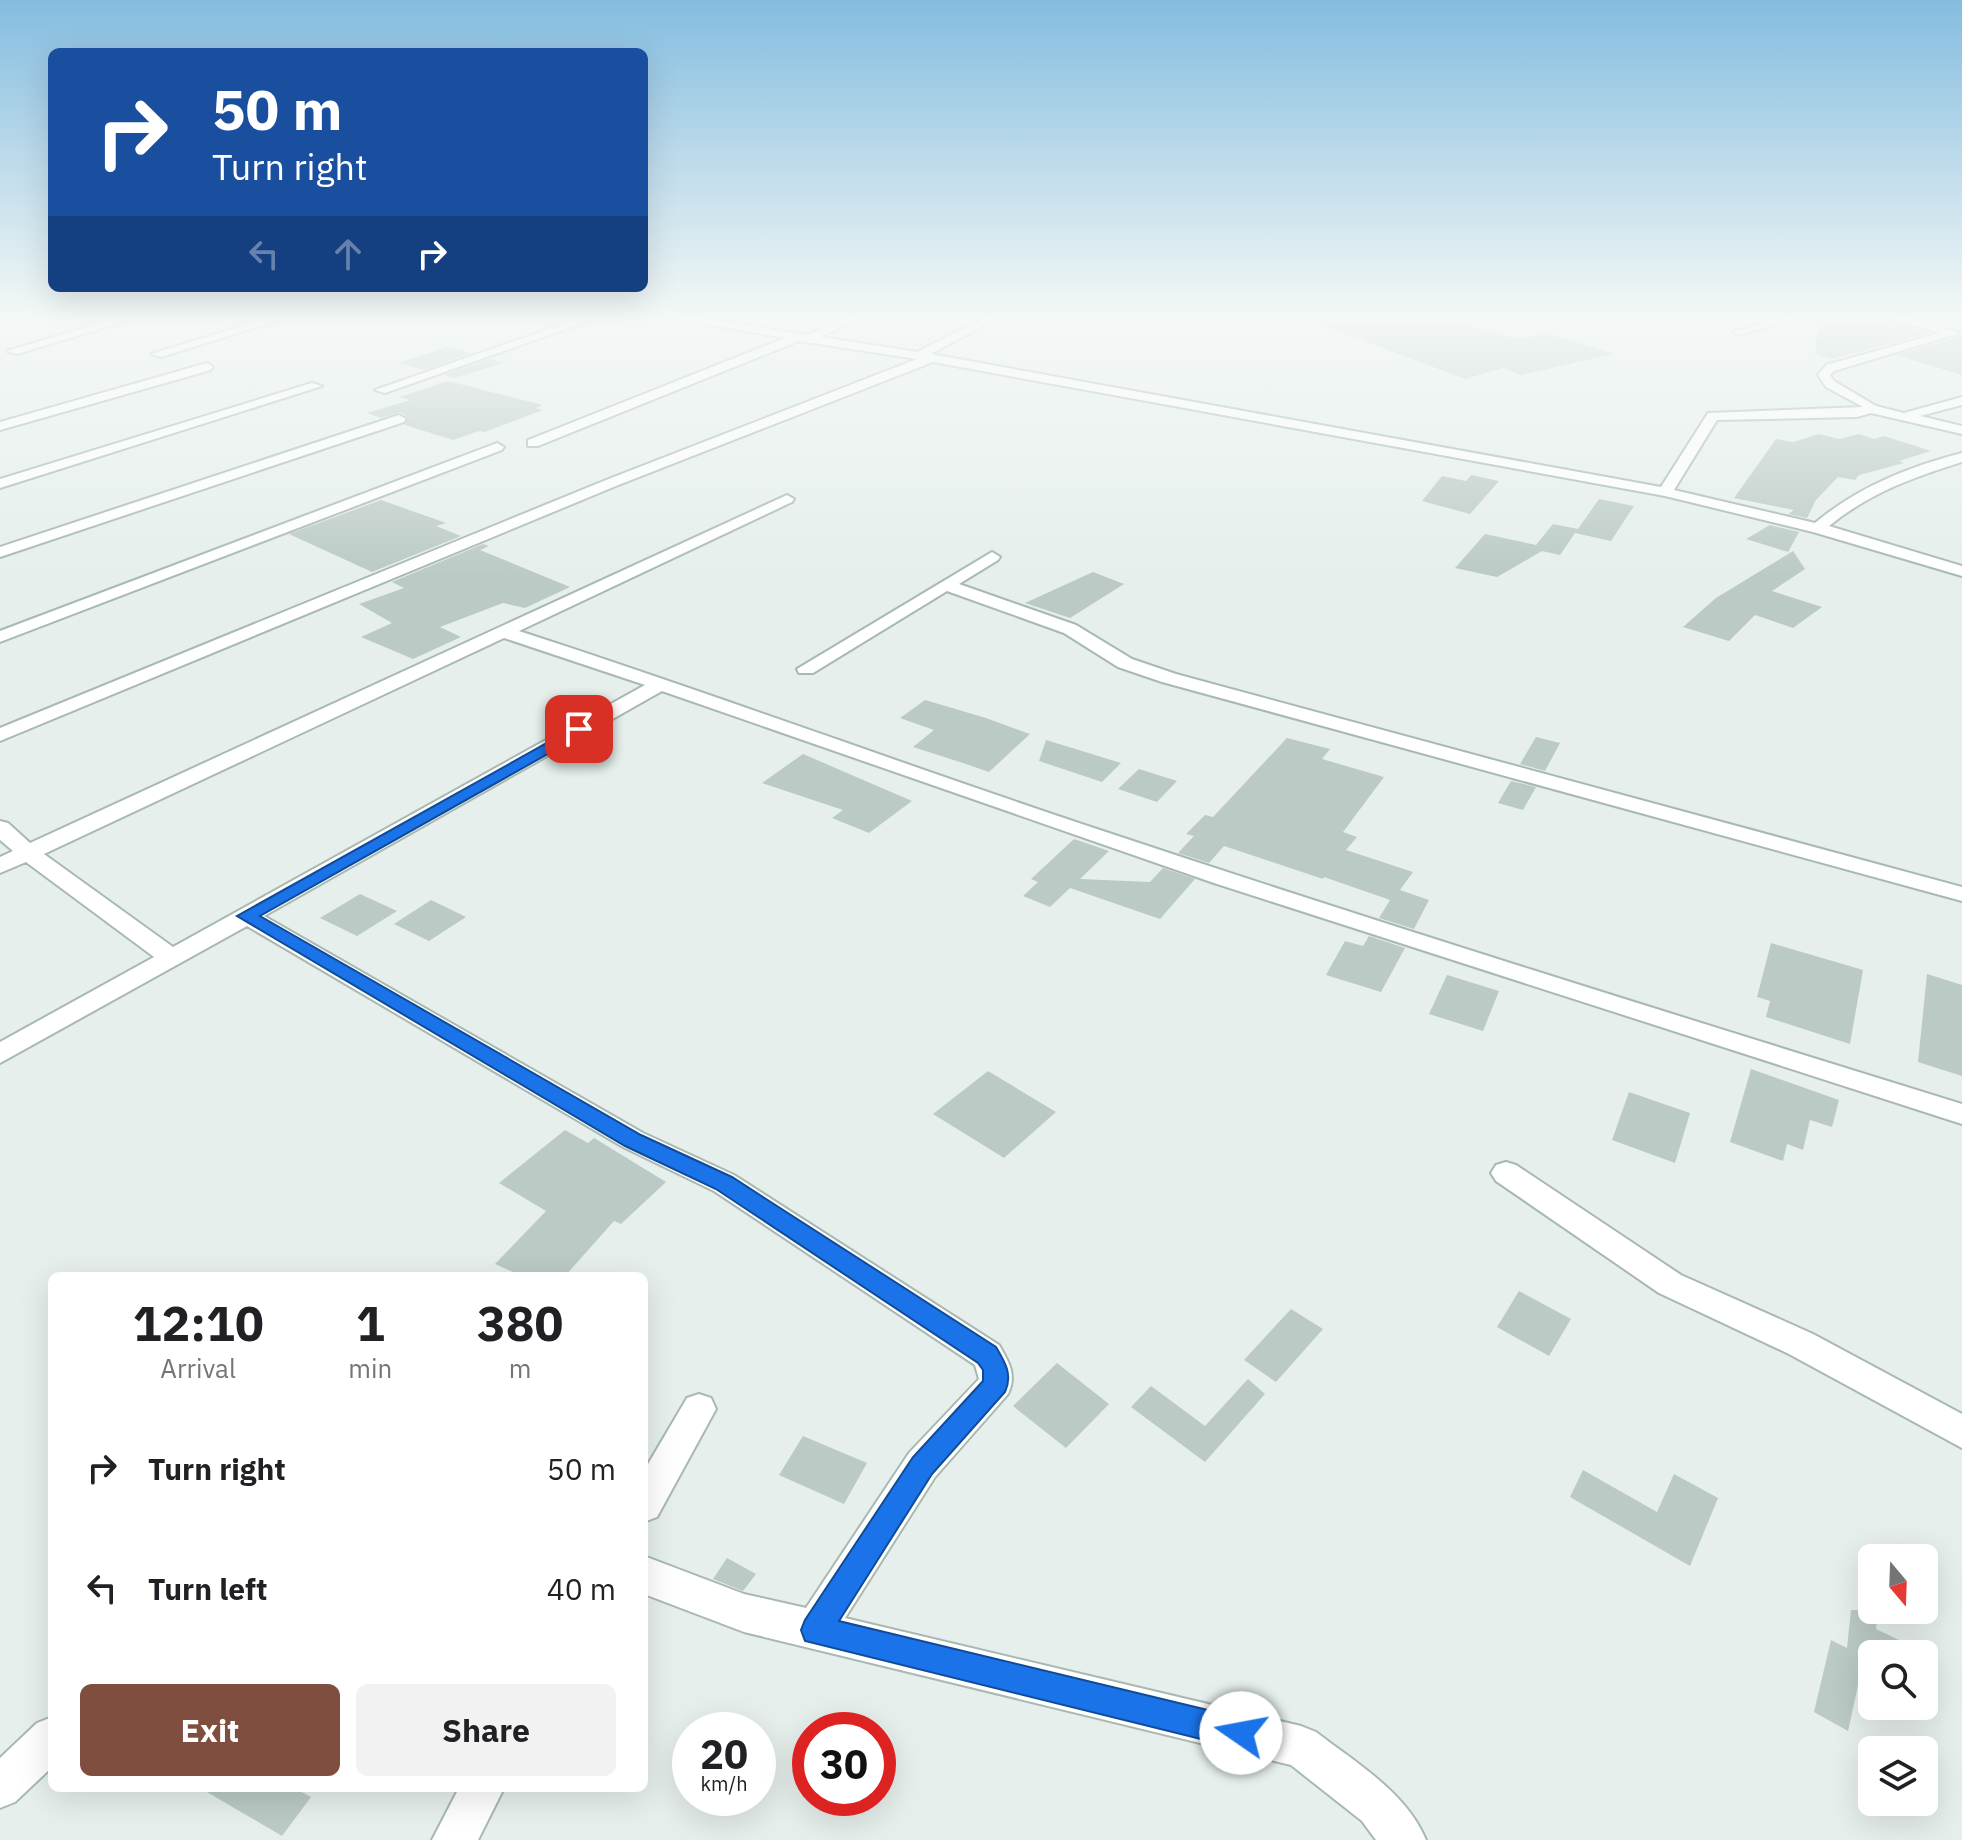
<!DOCTYPE html>
<html lang="en">
<head>
<meta charset="utf-8">
<style>
  body { margin:0; font-family:"IBM Plex Sans",sans-serif; background:#f2f2f2; color:#202124; height:100vh; display:flex; flex-direction:column; font-size:30px; white-space:nowrap }
  * { box-sizing:border-box; margin:0 }
  p { font-size:26px; color:#757577 }
  .icon { flex:none; width:44px; height:44px; fill:none; stroke:currentColor; stroke-width:2; stroke-linecap:round; stroke-linejoin:round }
  .map { position:relative; flex:1; overflow:hidden }
  .drawer { position:absolute; left:48px; top:1272px; width:600px; height:520px; display:flex; flex-direction:column; background:#fff; border-radius:12px; box-shadow:0 8px 32px #0002 }
  .drawer>* { flex:none }
  .guide { position:absolute; left:48px; top:48px; width:600px; height:244px; border-radius:12px; box-shadow:0 8px 32px #0002; background:#1a4fa0; color:#fff; overflow:hidden }
  .needle { width:52px; rotate:161deg }
  .controls { position:absolute; left:1858px; top:1544px; display:grid; gap:16px }
  .controls a { display:grid; place-items:center; width:80px; height:80px; border-radius:12px; background:#fff; box-shadow:0 8px 32px #0002; font-size:40px }
  .speed { position:absolute; left:672px; top:1712px; display:flex; gap:16px; font-size:40px; font-weight:700; text-align:center }
  .speed>* { display:grid; place-content:center; width:104px; height:104px; border-radius:50%; background:#fff; box-shadow:0 8px 32px #0002; line-height:1 }
  .speed small { font-size:20px; font-weight:400 }
  .speed .limit { border:12px solid #d22; background:#fff; color:#111 }
  .pin { position:absolute; display:grid; place-items:center; width:68px; height:68px; color:#fff; margin:-34px; border-radius:16px; box-shadow:0 4px 12px #0006 }
  .me { position:absolute; width:88px; margin:-44px; rotate:282deg; stroke-linejoin:round; filter:drop-shadow(0 0 6px #0008) }
  .turn { display:flex; align-items:center; gap:28px; height:168px; padding:0 32px; font-size:36px }
  .turn .icon { width:104px; height:104px; stroke-width:2.5 }
  .turn b { display:block; font-size:56px; line-height:68px }
  .lanes { display:flex; align-items:center; height:76px; padding:0 32px; background:#0003; justify-content:center; gap:40px; direction:ltr }
  .lanes .off { opacity:.35 }
  .eta { display:flex; justify-content:space-evenly; align-items:center; height:136px; text-align:center }
  .eta b { font-size:48px; font-weight:700; line-height:56px }
  .action { display:flex; gap:16px; margin-top:auto; padding:16px 32px }
  .action a { flex:1; height:92px; border-radius:12px; background:#7f4e3f; color:#fff; font-size:32px; font-weight:700; line-height:92px; text-align:center }
  .action a+a { background:#f2f2f2; color:#202124 }
  ul { padding:0; list-style:none }
  li { display:flex; align-items:center; gap:24px; height:120px; padding:0 32px }
  li div { flex:1 }
  li b { display:block; font-size:30px }
  li em { font-style:normal }
  .map>svg:first-child { display:block }
  .building { fill:#bbcac4 }
  .lines { fill:none; stroke-linecap:round; stroke-linejoin:round }
  .minor-casing { stroke:#a8b8b2; stroke-width:4 }
  .minor { fill:#fff; fill-rule:evenodd }
  .route { fill:#1a73e8; stroke:#114b97; stroke-width:2 }
</style>
</head>
<body>
<div class="map">
<svg width="1962" height="1840" viewBox="0 0 1962 1840">
  <rect width="100%" height="100%" fill="#e6efeb"/>
  <path class="building" d="M 1304,318 L 1441,318 L 1520,339 L 1545,332 L 1613,354 L 1521,375 L 1503,368 L 1465,379 Z
    M 1819,318 L 1888,318 L 1929,333 L 1832,359 L 1815,354 Z
    M 1962,335 L 1962,375 L 1896,355 L 1961,336 Z
    M 448,347 L 470,353 L 424,370 L 398,363 Z
    M 490,359 L 504,363 L 454,378 L 444,375 Z
    M 448,381 L 543,405 L 536,408 L 543,410 L 485,432 L 479,431 L 453,440 L 405,425 L 409,418 L 400,412 L 381,418 L 367,413 L 410,400 L 399,397 Z
    M 1819,434 L 1839,439 L 1859,434 L 1874,439 L 1884,436 L 1931,451 L 1899,461 L 1904,463 L 1859,475 L 1855,480 L 1838,477 L 1816,500 L 1807,518 L 1788,514 L 1794,510 L 1734,498 L 1776,439 L 1793,442 Z
    M 1471,475 L 1499,481 L 1470,514 L 1422,501 L 1442,476 L 1466,481 Z
    M 1599,499 L 1634,506 L 1611,541 L 1575,533 L 1560,555 L 1542,551 L 1497,577 L 1455,568 L 1485,534 L 1536,545 L 1553,524 L 1578,529 Z
    M 381,500 L 446,523 L 436,526 L 461,536 L 372,572 L 289,534 Z
    M 1770,525 L 1799,532 L 1788,552 L 1746,539 Z
    M 483,544 L 489,546 L 480,550 L 570,587 L 525,608 L 503,603 L 440,627 L 461,637 L 413,659 L 361,637 L 392,623 L 359,604 L 404,588 L 392,582 Z
    M 1793,551 L 1805,569 L 1772,591 L 1822,607 L 1793,628 L 1755,615 L 1729,641 L 1683,627 L 1716,598 Z
    M 1093,572 L 1124,584 L 1070,618 L 1025,603 Z
    M 925,700 L 986,718 L 1030,734 L 989,772 L 963,763 L 913,747 L 934,730 L 900,718 Z
    M 1536,737 L 1560,743 L 1545,771 L 1520,764 Z
    M 1287,738 L 1330,749 L 1322,759 L 1384,777 L 1343,832 L 1357,837 L 1346,850 L 1413,872 L 1400,890 L 1429,900 L 1414,929 L 1379,918 L 1390,900 L 1324,877 L 1323,879 L 1224,846 L 1209,863 L 1178,853 L 1194,836 L 1186,834 L 1205,815 L 1213,817 Z
    M 1046,740 L 1121,763 L 1102,782 L 1039,761 Z
    M 803,754 L 912,801 L 869,833 L 832,818 L 843,810 L 762,783 Z
    M 1139,769 L 1177,781 L 1157,802 L 1118,789 Z
    M 1511,781 L 1536,787 L 1523,810 L 1498,803 Z
    M 1074,839 L 1109,851 L 1080,879 L 1150,882 L 1163,868 L 1195,879 L 1160,919 L 1070,888 L 1050,907 L 1023,896 L 1038,882 L 1031,879 Z
    M 360,894 L 397,911 L 357,936 L 320,918 Z
    M 431,900 L 466,917 L 429,941 L 394,924 Z
    M 1369,936 L 1405,948 L 1381,992 L 1326,975 L 1345,941 L 1363,946 Z
    M 1771,943 L 1863,970 L 1850,1044 L 1766,1017 L 1770,1001 L 1757,997 Z
    M 1927,974 L 1962,985 L 1962,1076 L 1918,1062 Z
    M 1447,975 L 1499,991 L 1483,1031 L 1429,1014 Z
    M 1751,1069 L 1839,1100 L 1832,1127 L 1810,1120 L 1803,1150 L 1787,1144 L 1783,1161 L 1730,1142 Z
    M 988,1071 L 1056,1112 L 1004,1158 L 933,1114 Z
    M 1629,1092 L 1690,1113 L 1675,1163 L 1612,1140 Z
    M 565,1130 L 588,1143 L 594,1138 L 666,1182 L 621,1224 L 614,1221 L 565,1276 L 522,1276 L 495,1264 L 546,1211 L 499,1183 Z
    M 1519,1291 L 1571,1319 L 1549,1356 L 1497,1327 Z
    M 1291,1309 L 1323,1329 L 1276,1382 L 1244,1360 Z
    M 1057,1363 L 1109,1404 L 1066,1448 L 1013,1406 Z
    M 1248,1379 L 1265,1394 L 1205,1462 L 1131,1407 L 1151,1386 L 1205,1426 Z
    M 803,1436 L 867,1463 L 844,1504 L 779,1475 Z
    M 1583,1470 L 1657,1512 L 1674,1474 L 1718,1498 L 1690,1566 L 1570,1497 Z
    M 727,1558 L 756,1574 L 743,1591 L 713,1579 Z
    M 1851,1610 L 1878,1610 L 1876,1629 L 1928,1654 L 1857,1654 L 1864,1658 L 1848,1731 L 1814,1712 L 1831,1640 L 1847,1648 Z
    M 200,1788 L 294,1788 L 311,1797 L 282,1836 Z"/>
  <g class="lines">
    <defs>
      <path id="minor" d="M 117,318 L 136,318 L 17,354 L 7,351 Z
        M 268,318 L 286,318 L 161,357 L 151,354 Z
        M 580,318 L 597,318 L 385,393 L 375,390 Z
        M 671,318 L 700,318 L 807,335 L 845,318 L 860,318 L 821,337 L 917,352 L 984,318 L 998,318 L 931,354 L 1661,487 L 1708,413 L 1863,407 L 1826,387 L 1818,375 L 1826,365 L 1940,333 L 1891,318 L 1910,318 L 1960,333 L 1834,371 L 1830,375 L 1834,381 L 1876,406 L 1904,413 L 1962,397 L 1962,405 L 1920,416 L 1962,426 L 1962,434 L 1871,413 L 1857,417 L 1717,420 L 1674,490 L 1815,523 C 1858,487 1908,467 1962,453 L 1962,462 C 1914,477 1869,493 1829,526 L 1962,566 L 1962,576 L 1813,532 L 1665,496 L 933,362 L 616,486 L 0,741 L 0,728 L 606,480 L 917,359 L 799,341 L 538,446 L 528,446 L 528,440 L 785,338 Z
        M 1779,318 L 1798,318 L 1739,335 L 1733,332 Z
        M 207,363 L 213,367 L 211,370 L 0,430 L 0,422 Z
        M 312,383 L 322,386 L 0,488 L 0,479 Z
        M 399,415 L 406,419 L 404,422 L 0,557 L 0,547 Z
        M 497,443 L 504,447 L 502,450 L 0,642 L 0,631 Z
        M 787,495 L 794,499 L 792,502 L 519,631 C 714,694 907,766 1103,831 C 1388,926 1675,1015 1962,1104 L 1962,1124 L 1214,883 L 662,691 L 264,916 L 643,1133 L 734,1175 L 999,1345 C 1009,1362 1017,1375 1008,1394 L 935,1477 L 845,1618 L 1301,1726 L 1316,1732 C 1356,1763 1406,1792 1426,1840 L 1376,1840 L 1362,1821 L 1291,1765 L 744,1632 L 644,1594 L 644,1556 L 744,1594 L 806,1608 L 909,1453 L 979,1379 L 975,1365 L 714,1191 L 623,1147 L 247,926 L 0,1063 L 0,1042 L 154,957 L 26,862 L 0,873 L 0,857 L 13,851 L 0,840 L 0,821 L 8,823 L 30,843 ZM 504,638 L 645,685 L 173,947 L 44,854 Z
        M 992,552 L 1000,557 L 998,560 L 959,584 L 1076,625 L 1132,659 L 1176,674 L 1962,887 L 1962,901 L 1162,682 L 1118,667 L 1064,633 L 947,591 L 813,673 L 799,673 L 797,669 Z
        M 1506,1162 L 1516,1165 L 1681,1275 L 1813,1334 L 1962,1414 L 1962,1448 L 1789,1354 L 1659,1293 L 1496,1181 L 1491,1173 L 1496,1165 Z
        M 699,1394 L 711,1398 L 716,1409 L 657,1517 L 644,1522 L 644,1471 L 687,1398 Z
        M 52,1717 L 52,1767 L 15,1802 L 0,1808 L 0,1758 L 37,1723 Z
        M 459,1788 L 504,1788 L 478,1840 L 432,1840 Z"/>
    </defs>
    <use href="#minor" class="minor-casing"/>
    <use href="#minor" class="minor"/>
  </g>
  <linearGradient id="sky" x2="0" y2="1"><stop stop-color="#84bce0"/><stop offset="0.55" stop-color="#f4f8f6"/><stop offset="1" stop-color="#f4f8f6" stop-opacity="0"/></linearGradient>
  <rect width="1962" height="576" fill="url(#sky)"/>
  <path class="route" d="M 579,725 L 587,729 L 585,733 L 260,916 L 641,1135 L 732,1177 L 996,1347 C 1005,1362 1013,1375 1005,1392 L 932,1474 L 839,1621 L 1241,1718 L 1252,1722 L 1257,1733 L 1252,1745 L 1241,1749 L 805,1641 L 801,1630 L 805,1620 L 913,1457 L 983,1381 L 983,1370 L 978,1363 L 716,1189 L 625,1146 L 237,916 Z"/>
</svg>
<div class="controls">
<a><svg class="needle" viewBox="-14 -14 28 28"><path d="M0-13l5 13h-10z" fill="#e53935"/><path d="M0 13l5-13h-10z" fill="#757577"/></svg></a>
<a><svg class="icon" aria-label="search" viewBox="0 0 24 24"><circle cx="10" cy="10" r="6"/><path d="M15 15l6 6"/></svg></a>
<a><svg class="icon" aria-label="layers" viewBox="0 0 24 24"><path d="M12 4l9 5-9 5-9-5zM3 14l9 5 9-5"/></svg></a>
</div>
<div class="speed"><div>20<small>km/h</small></div><div class="limit">30</div></div>
<div class="pin" style="left:579px;top:729px;background:#d93025"><svg class="icon" aria-label="arrive" viewBox="0 0 24 24"><path d="M6 21V4h12l-3 4 3 4H6"/></svg></div>
<svg class="me" style="left:1241px;top:1733px" viewBox="-20 -20 40 40"><circle r="19" fill="#fff"/><path d="M0-13L10 11 0 6-10 11z" fill="#1a73e8"/></svg>
<div class="guide">
<div class="turn"><svg class="icon" aria-label="right" viewBox="0 0 24 24"><path d="M7 20v-9h11M14 6l5 5-5 5"/></svg><div><b>50 m</b>Turn right</div></div>
<div class="lanes"><svg class="icon off" aria-label="left" viewBox="0 0 24 24"><path d="M17 20v-9H6M10 6l-5 5 5 5"/></svg><svg class="icon off" aria-label="ahead" viewBox="0 0 24 24"><path d="M12 20V5M6 11l6-6 6 6"/></svg><svg class="icon" aria-label="right" viewBox="0 0 24 24"><path d="M7 20v-9h11M14 6l5 5-5 5"/></svg></div>
</div>
<section class="drawer">
<div class="eta">
<div><b>12:10</b><p>Arrival</p></div>
<div><b>1</b><p>min</p></div>
<div><b>380</b><p>m</p></div>
</div>
<ul>
<li><svg class="icon" aria-label="right" viewBox="0 0 24 24"><path d="M7 20v-9h11M14 6l5 5-5 5"/></svg><div><b>Turn right</b></div><em>50 m</em></li>
<li><svg class="icon" aria-label="left" viewBox="0 0 24 24"><path d="M17 20v-9H6M10 6l-5 5 5 5"/></svg><div><b>Turn left</b></div><em>40 m</em></li>
</ul>
<div class="action"><a>Exit</a><a>Share</a></div>
</section>
</div>
</body>
</html>
